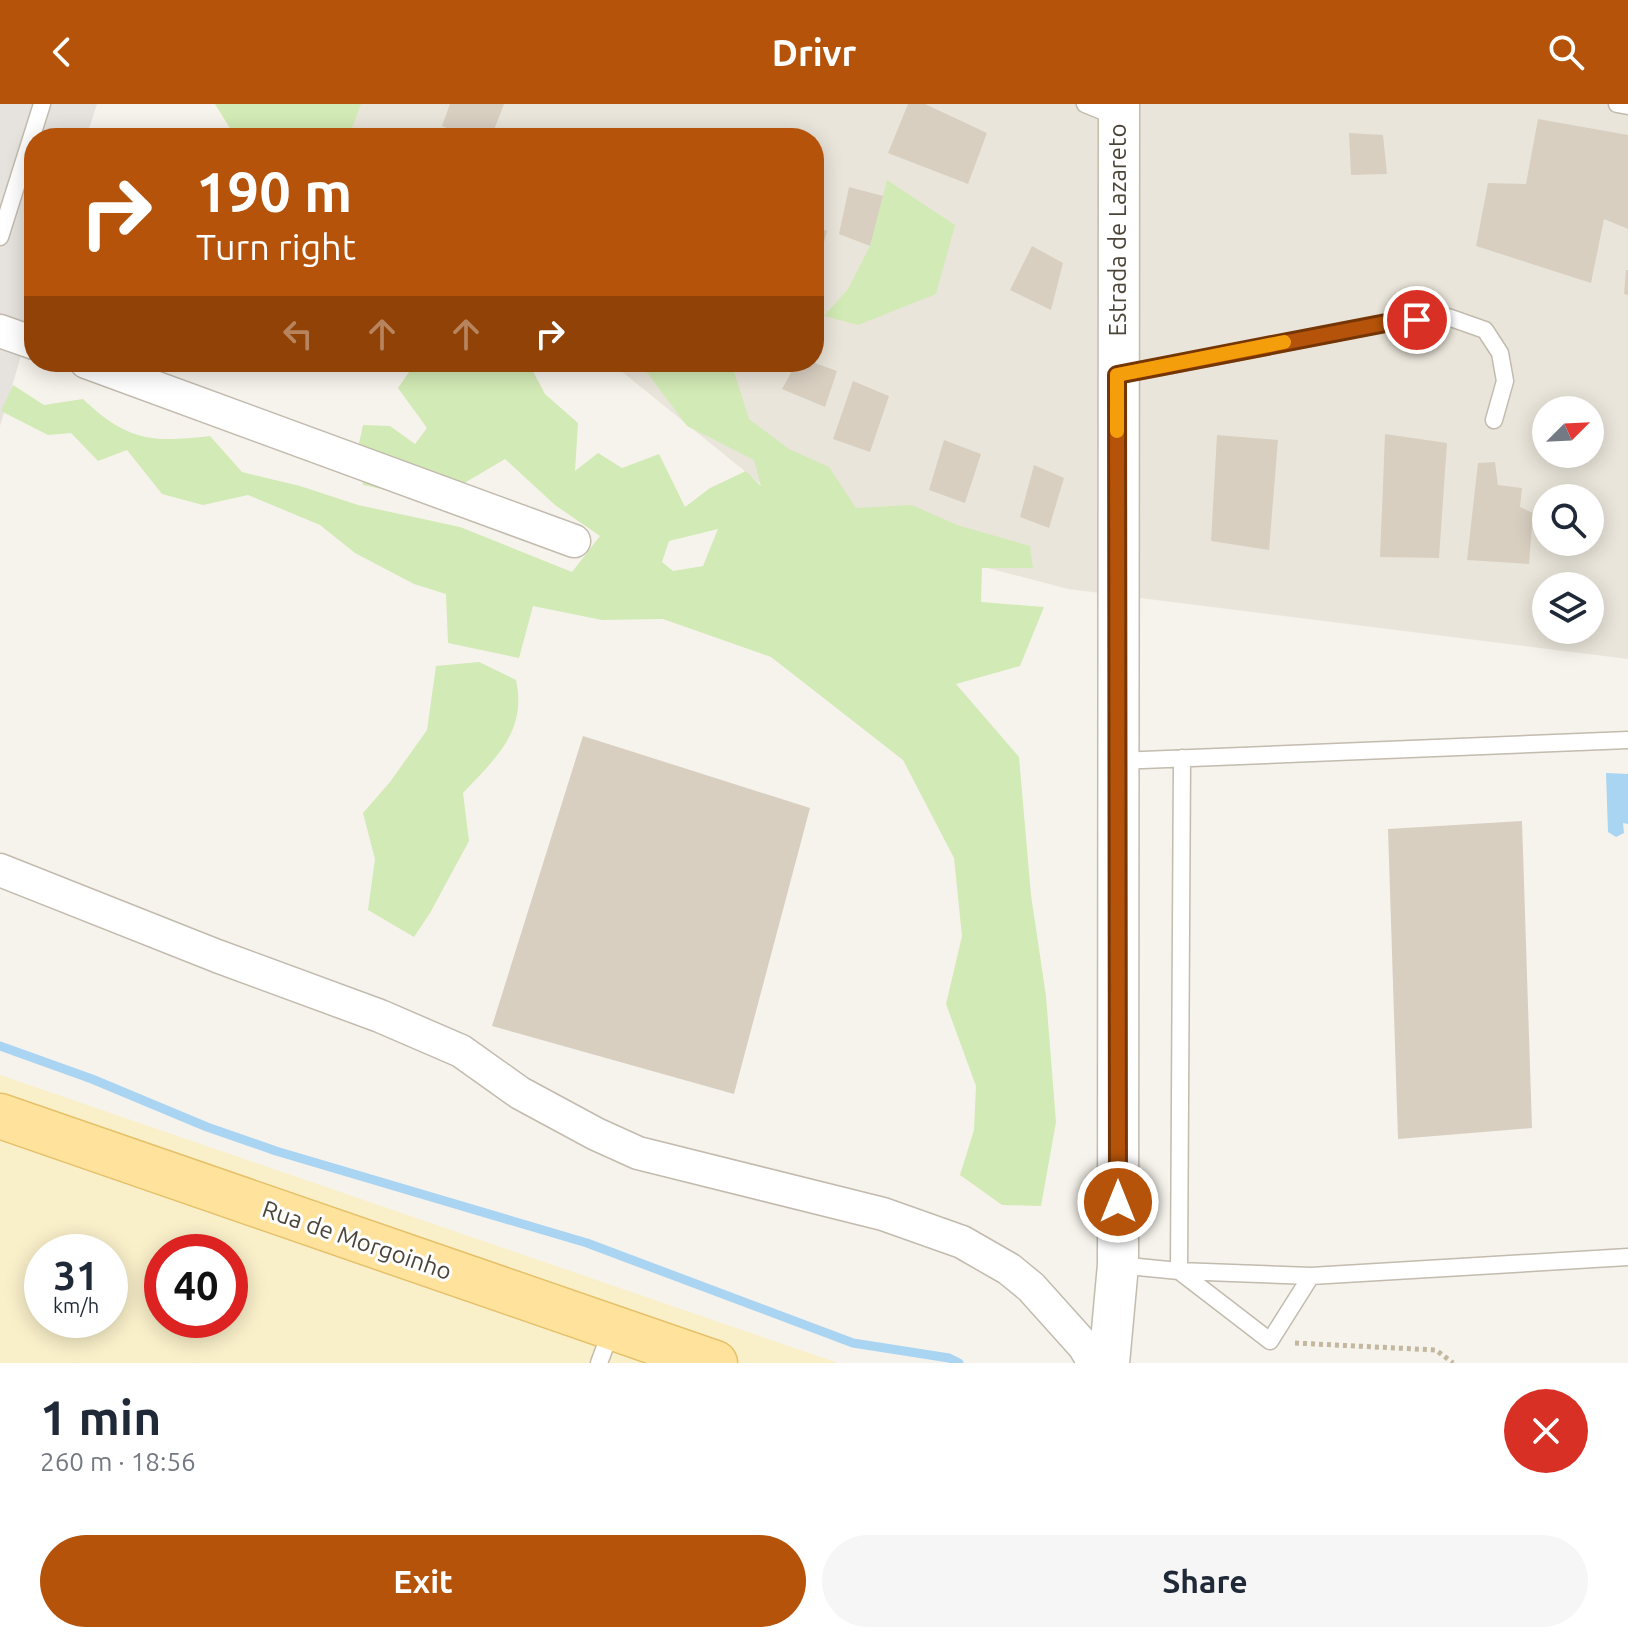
<!DOCTYPE html>
<html lang="en">
<head>
<meta charset="utf-8">
<style>
  body { margin:0; font-family:Ubuntu,sans-serif; background:#f6f6f7; color:#1f2937; height:100vh; display:flex; flex-direction:column; font-size:30px; white-space:nowrap }
  * { box-sizing:border-box; margin:0 }
  p { font-size:26px; color:#747a83 }
  .icon { flex:none; width:44px; height:44px; fill:none; stroke:currentColor; stroke-width:2; stroke-linecap:round; stroke-linejoin:round }
  .map { position:relative; height:1259px; overflow:hidden }
  .side { display:flex; flex-direction:column; background:#fff; flex:1 }
  .side>* { flex:none }
  .guide { position:absolute; left:24px; top:24px; width:800px; height:244px; border-radius:32px; box-shadow:0 4px 20px #0003; background:#b45309; color:#fff; overflow:hidden }
  .needle { width:52px; rotate:66deg }
  .tools { position:absolute; left:1532px; top:292px; display:grid; gap:16px }
  .tools a { display:grid; place-items:center; width:72px; height:72px; border-radius:50%; background:#fff; box-shadow:0 4px 20px #0003; font-size:40px }
  .speed { position:absolute; left:24px; top:1130px; display:flex; gap:16px; font-size:40px; font-weight:700; text-align:center }
  .speed>* { display:grid; place-content:center; width:104px; height:104px; border-radius:50%; background:#fff; box-shadow:0 4px 20px #0003; line-height:1 }
  .speed small { font-size:20px; font-weight:400 }
  .speed .limit { border:12px solid #d22; background:#fff; color:#111 }
  .pin { position:absolute; display:grid; place-items:center; width:68px; height:68px; color:#fff; margin:-34px; border:4px solid #fff; border-radius:50%; box-shadow:0 2px 8px #0007 }
  .me { position:absolute; width:88px; margin:-44px; rotate:0deg; stroke-linejoin:round; filter:drop-shadow(0 0 6px #0008) }
  .turn { display:flex; align-items:center; gap:28px; height:168px; padding:0 40px; font-size:36px }
  .turn .icon { width:104px; height:104px; stroke-width:2.5 }
  .turn b { display:block; font-size:56px; line-height:68px }
  .lanes { display:flex; align-items:center; height:76px; padding:0 40px; background:#0003; justify-content:center; gap:40px; direction:ltr }
  .lanes .off { opacity:.35 }
  .round { display:grid; place-items:center; flex:none; width:84px; height:84px; border-radius:42px; background:#f6f6f7 }
  .overview { display:flex; align-items:center; justify-content:space-between; height:136px; padding:0 40px }
  h1 { font-size:48px; font-weight:700; line-height:60px }
  .primary-button { display:flex; gap:16px; margin-top:auto; padding:16px 40px }
  .primary-button a { flex:1; height:92px; border-radius:48px; background:#b45309; color:#fff; font-size:32px; font-weight:700; line-height:92px; text-align:center }
  .primary-button a+a { background:#f6f6f7; color:#1f2937 }
  header { display:flex; justify-content:space-between; align-items:center; height:104px; padding:0 40px; background:#b45309; color:#fff; font-size:36px; font-weight:700 }
  .map>svg:first-child { display:block }
  .residential { fill:#eae5da; fill-rule:evenodd }
  .industrial { fill:#e6e2dd }
  .green { fill:#d2eab5; fill-rule:evenodd }
  .sand { fill:#f9efc9; fill-rule:evenodd }
  .water { fill:#a9d4f2 }
  .lines { fill:none; stroke-linecap:round; stroke-linejoin:round }
  .stream { stroke:#a9d4f2; stroke-width:9 }
  .building { fill:#d8cfc1 }
  .service-casing { stroke:#c2bbae; stroke-width:19 }
  .minor-casing { stroke:#c2bbae; stroke-width:35 }
  .tertiary-casing { stroke:#c2bbae; stroke-width:43 }
  .primary-casing { stroke:#e6c16a; stroke-width:47 }
  .path { stroke:#c4b79f; stroke-width:5; stroke-dasharray:4 4; stroke-linecap:butt }
  .service { stroke:#fff; stroke-width:16 }
  .minor { stroke:#fff; stroke-width:32 }
  .tertiary { stroke:#fff; stroke-width:40 }
  .primary { stroke:#ffe39c; stroke-width:44 }
  .route-casing { stroke:#753606; stroke-width:20 }
  .route { stroke:#b45309; stroke-width:14 }
  .slow { stroke:#f59e0b; stroke-width:14 }
  .labels { text-anchor:middle; dominant-baseline:central; stroke-width:6; stroke-linejoin:round; paint-order:stroke }
  .street-label { font-size:24px; fill:#4b4439; stroke:#fff }
</style>
</head>
<body>
<header><svg class="icon" aria-label="back" viewBox="0 0 24 24"><path d="M15 5l-7 7 7 7"/></svg>Drivr<svg class="icon" aria-label="search" viewBox="0 0 24 24"><circle cx="10" cy="10" r="6"/><path d="M15 15l6 6"/></svg></header>
<div class="map">
<svg width="1628" height="1259" viewBox="0 0 1628 1259">
  <rect width="100%" height="100%" fill="#f6f3ec"/>
  <path class="residential" d="M 292,0 L 1628,0 L 1628,555 L 1068,485 L 805,416 L 610,258 L 814,258 L 814,34 L 334,34 ZM 1546,306 L 1590,306 L 1590,350 L 1546,350 ZM 1546,394 L 1590,394 L 1590,438 L 1546,438 ZM 1546,482 L 1590,482 L 1590,526 L 1546,526 Z"/>
  <path class="industrial" d="M 0,0 L 97,0 L 86,34 L 34,34 L 34,209 L 0,322 Z"/>
  <path class="green" d="M 215,0 L 361,0 L 349,32 L 350,34 L 236,34 Z
    M 887,76 L 955,121 L 936,190 L 858,221 L 824,212 L 848,185 L 870,142 Z
    M 416,258 L 528,258 L 545,290 L 578,319 L 575,367 L 598,349 L 622,364 L 659,350 L 685,403 L 710,384 L 746,367 L 761,382 L 754,356 L 687,322 L 639,258 L 731,258 L 749,315 L 789,345 L 829,363 L 856,404 L 912,401 L 957,421 L 1030,442 L 1033,464 L 982,464 L 981,498 L 1044,503 L 1020,562 L 956,580 L 1019,653 L 1031,791 L 1046,892 L 1056,1018 L 1041,1102 L 1002,1101 L 960,1071 L 974,1026 L 976,982 L 946,900 L 962,832 L 954,754 L 903,656 L 771,553 L 663,515 L 602,516 L 533,502 L 519,554 L 448,539 L 446,490 L 414,480 L 355,449 L 320,421 L 248,391 L 203,401 L 162,390 L 127,346 L 98,357 L 71,329 L 48,331 L 1,307 L 13,281 L 44,301 L 83,295 C 127,337 152,339 210,332 L 242,368 L 300,382 L 358,401 L 460,423 L 572,468 L 600,432 L 555,401 L 505,355 L 461,381 L 414,392 L 363,381 L 358,344 L 363,321 L 390,322 L 415,340 L 427,324 L 398,284 ZM 718,425 L 703,462 L 673,467 L 662,458 L 669,437 Z
    M 479,558 L 516,576 C 527,627 496,654 463,689 L 469,737 L 430,809 L 414,833 L 368,806 L 375,755 L 363,709 L 390,678 L 427,626 L 436,562 Z"/>
  <path class="sand" d="M 0,971 L 838,1259 L 0,1259 ZM 42,1148 L 110,1148 L 110,1216 L 42,1216 ZM 162,1148 L 230,1148 L 230,1216 L 162,1216 Z"/>
  <path class="water" d="M 1606,669 L 1628,670 L 1628,720 L 1623,719 L 1624,729 L 1616,733 L 1608,728 Z"/>
  <g class="lines">
    <path class="stream" d="M 0,942 L 92,975 L 207,1023 L 276,1047 L 587,1139 L 853,1239 L 949,1254 L 959,1259"/>
  </g>
  <path class="building" d="M 450,0 L 504,0 L 491,34 L 472,34 L 442,22 Z
    M 908,0 L 925,0 L 987,29 L 968,80 L 888,49 Z
    M 1538,15 L 1628,31 L 1628,125 L 1604,115 L 1591,179 L 1476,142 L 1488,79 L 1526,80 Z
    M 594,26 L 623,33 L 623,34 L 592,34 Z
    M 1349,29 L 1383,31 L 1387,70 L 1351,71 Z
    M 849,83 L 883,92 L 870,142 L 839,130 Z
    M 814,122 L 827,127 L 815,171 L 814,171 Z
    M 1032,142 L 1063,159 L 1051,206 L 1010,186 Z
    M 1626,166 L 1628,166 L 1628,191 L 1624,190 Z
    M 797,258 L 812,258 L 837,267 L 825,303 L 782,285 Z
    M 853,277 L 889,292 L 870,348 L 833,335 Z
    M 1385,330 L 1447,339 L 1439,454 L 1380,453 Z
    M 1217,331 L 1278,336 L 1269,446 L 1211,437 Z
    M 944,336 L 981,350 L 965,399 L 929,386 Z
    M 1495,358 L 1498,381 L 1522,384 L 1520,403 L 1533,409 L 1529,460 L 1467,456 L 1478,359 Z
    M 1034,361 L 1064,374 L 1049,424 L 1020,413 Z
    M 583,632 L 810,704 L 734,990 L 492,922 Z
    M 1522,717 L 1532,1024 L 1398,1035 L 1388,725 Z"/>
  <g class="lines">
    <defs>
      <path id="service" d="M 1085,0 L 1117,13
        M 1617,0 L 1628,2
        M 0,133 L 42,0
        M 1119,271 L 1386,219 L 1448,213 L 1485,226 L 1500,249 L 1505,277 L 1494,316
        M 1118,657 L 1628,636
        M 1118,1161 L 1179,1167 L 1182,654
        M 1179,1167 L 1311,1172 L 1270,1237 Z
        M 1311,1172 L 1628,1153
        M 599,1259 L 612,1224"/>
      <path id="minor" d="M 0,227 L 34,239
        M 86,258 L 574,437
        M 0,766 L 217,852 L 380,912 L 461,947 L 520,989 L 596,1030 L 638,1049 L 883,1110 L 962,1138 L 1009,1165 L 1031,1183 L 1084,1242 L 1094,1259"/>
      <path id="tertiary" d="M 1109,1259 L 1118,1161 L 1119,0"/>
      <path id="primary" d="M 0,1012 L 715,1259"/>
    </defs>
    <use href="#service" class="service-casing"/>
    <use href="#minor" class="minor-casing"/>
    <use href="#tertiary" class="tertiary-casing"/>
    <use href="#primary" class="primary-casing"/>
    <path class="path" d="M 1295,1239 L 1436,1246 L 1453,1259"/>
    <use href="#service" class="service"/>
    <use href="#minor" class="minor"/>
    <use href="#tertiary" class="tertiary"/>
    <use href="#primary" class="primary"/>
  </g>
  <g class="lines">
    <defs>
      <path id="route" d="M 1118,1098 L 1117,271 L 1386,219 L 1417,216"/>
    </defs>
    <use href="#route" class="route-casing"/>
    <use href="#route" class="route"/>
    <path class="slow" d="M 1117,327 L 1117,271 L 1284,238"/>
  </g>
  <g class="labels">
    <g class="street-label">
      <text transform="translate(1117 126) rotate(-90)">Estrada de Lazareto</text>
      <text transform="translate(357 1136) rotate(19)">Rua de Morgoinho</text>
    </g>
  </g>
</svg>
<div class="tools">
<a><svg class="needle" viewBox="-14 -14 28 28"><path d="M0-13l5 13h-10z" fill="#e53935"/><path d="M0 13l5-13h-10z" fill="#747a83"/></svg></a>
<a><svg class="icon" aria-label="search" viewBox="0 0 24 24"><circle cx="10" cy="10" r="6"/><path d="M15 15l6 6"/></svg></a>
<a><svg class="icon" aria-label="layers" viewBox="0 0 24 24"><path d="M12 4l9 5-9 5-9-5zM3 14l9 5 9-5"/></svg></a>
</div>
<div class="speed"><div>31<small>km/h</small></div><div class="limit">40</div></div>
<div class="pin" style="left:1417px;top:216px;background:#d93025"><svg class="icon" aria-label="arrive" viewBox="0 0 24 24"><path d="M6 21V4h12l-3 4 3 4H6"/></svg></div>
<svg class="me" style="left:1118px;top:1098px" viewBox="-20 -20 40 40"><circle r="17" fill="#b45309" stroke="#fff" stroke-width="3"/><path d="M0-11L8 9 0 5-8 9z" fill="#fff"/></svg>
<div class="guide">
<div class="turn"><svg class="icon" aria-label="right" viewBox="0 0 24 24"><path d="M7 20v-9h11M14 6l5 5-5 5"/></svg><div><b>190 m</b>Turn right</div></div>
<div class="lanes"><svg class="icon off" aria-label="left" viewBox="0 0 24 24"><path d="M17 20v-9H6M10 6l-5 5 5 5"/></svg><svg class="icon off" aria-label="ahead" viewBox="0 0 24 24"><path d="M12 20V5M6 11l6-6 6 6"/></svg><svg class="icon off" aria-label="ahead" viewBox="0 0 24 24"><path d="M12 20V5M6 11l6-6 6 6"/></svg><svg class="icon" aria-label="right" viewBox="0 0 24 24"><path d="M7 20v-9h11M14 6l5 5-5 5"/></svg></div>
</div>
</div>
<section class="side">
<div class="overview"><div><h1>1 min</h1><p>260 m · 18:56</p></div><a class="round" style="background:#d93025;color:#fff"><svg class="icon" aria-label="close" viewBox="0 0 24 24"><path d="M6 6l12 12M18 6L6 18"/></svg></a></div>
<div class="primary-button"><a>Exit</a><a>Share</a></div>
</section>
</body>
</html>
